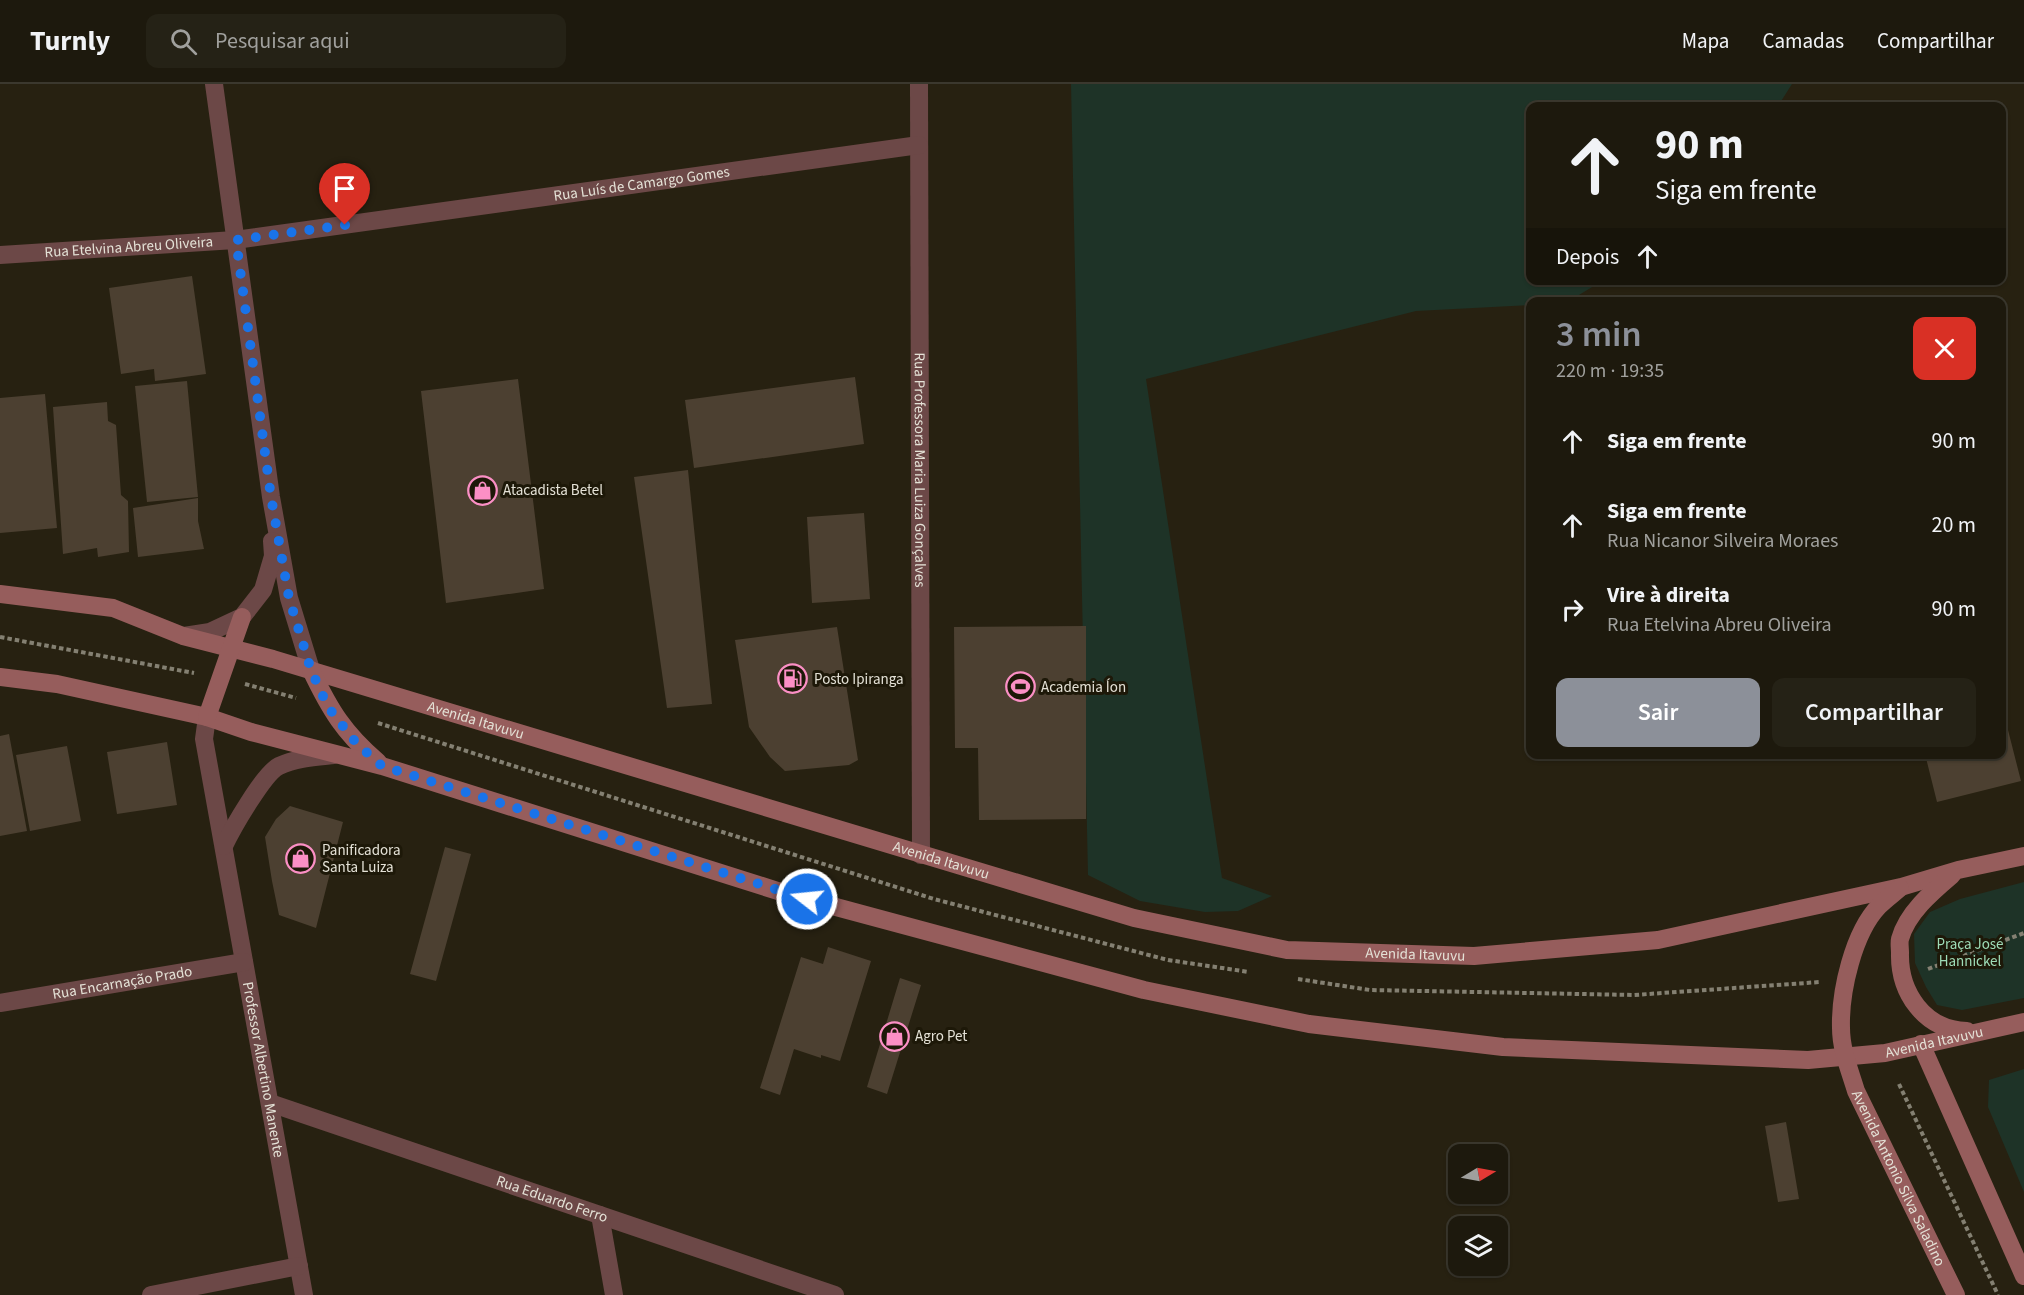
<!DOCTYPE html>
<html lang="pt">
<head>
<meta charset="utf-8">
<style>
  body { margin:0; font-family:"Source Sans 3",sans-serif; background:#252216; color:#f1f3f6; height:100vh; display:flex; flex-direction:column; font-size:22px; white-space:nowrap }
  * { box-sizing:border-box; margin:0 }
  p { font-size:20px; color:#a0a09d }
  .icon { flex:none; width:33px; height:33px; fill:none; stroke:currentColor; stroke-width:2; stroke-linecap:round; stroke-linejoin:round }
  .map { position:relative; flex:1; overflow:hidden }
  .sheet { position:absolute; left:1526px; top:213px; width:480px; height:462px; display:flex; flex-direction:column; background:#1d190d; border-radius:12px; box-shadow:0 2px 4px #0004,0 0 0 2px #3b382e }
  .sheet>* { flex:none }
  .banner { position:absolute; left:1526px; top:18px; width:480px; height:183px; border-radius:12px; box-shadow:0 2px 4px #0004,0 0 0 2px #3b382e; background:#1d190d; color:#f1f3f6; overflow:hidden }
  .needle { width:39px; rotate:80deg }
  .buttons { position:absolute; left:1448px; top:1060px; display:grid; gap:12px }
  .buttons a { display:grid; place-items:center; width:60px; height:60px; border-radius:12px; background:#1d190d; box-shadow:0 2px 4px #0004,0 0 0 2px #3b382e; font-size:30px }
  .pin { position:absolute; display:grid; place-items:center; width:51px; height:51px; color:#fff; margin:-62px -26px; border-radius:50% 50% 50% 0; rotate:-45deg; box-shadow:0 0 6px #0007 }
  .pin .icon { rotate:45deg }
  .me { position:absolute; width:66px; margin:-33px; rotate:286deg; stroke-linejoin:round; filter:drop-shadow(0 0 4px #0008) }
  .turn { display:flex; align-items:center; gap:21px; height:126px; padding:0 30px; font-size:27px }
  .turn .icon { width:78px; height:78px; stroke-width:2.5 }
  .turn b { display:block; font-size:42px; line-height:51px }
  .then { display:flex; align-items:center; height:57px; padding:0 30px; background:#0003; gap:12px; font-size:22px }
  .round { display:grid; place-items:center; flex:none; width:63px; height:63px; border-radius:12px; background:#252216 }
  .overview { display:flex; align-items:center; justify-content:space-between; height:102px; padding:0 30px }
  h1 { font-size:36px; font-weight:600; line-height:45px; color:#8c9099 }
  .button { display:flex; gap:12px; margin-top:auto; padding:12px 30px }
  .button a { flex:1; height:69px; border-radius:12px; background:#8c9099; color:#fff; font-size:24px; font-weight:600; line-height:69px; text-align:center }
  .button a+a { background:#252216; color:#f1f3f6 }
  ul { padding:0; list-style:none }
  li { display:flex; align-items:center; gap:18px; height:84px; padding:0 30px }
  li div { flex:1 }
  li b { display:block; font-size:22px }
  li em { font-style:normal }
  header { display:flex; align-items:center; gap:36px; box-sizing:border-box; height:84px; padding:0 30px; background:#1d190d; border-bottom:2px solid #3b382e }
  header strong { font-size:28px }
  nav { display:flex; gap:33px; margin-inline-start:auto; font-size:21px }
  .search { width:420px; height:54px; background:#252216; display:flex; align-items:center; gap:15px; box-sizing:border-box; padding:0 21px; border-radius:12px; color:#a0a09d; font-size:22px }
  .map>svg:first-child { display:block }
  .green { fill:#1e3327 }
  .building { fill:#4c4031 }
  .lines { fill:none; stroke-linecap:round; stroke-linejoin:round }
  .path { stroke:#848072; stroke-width:4; stroke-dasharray:4.5 3; stroke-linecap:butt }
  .minor { stroke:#6c4847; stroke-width:18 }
  .secondary { stroke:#965d5c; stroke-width:18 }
  .route { stroke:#1a73e8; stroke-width:10; stroke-dasharray:0 18 }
  .labels { text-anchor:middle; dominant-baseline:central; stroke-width:6; stroke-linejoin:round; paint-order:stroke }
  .street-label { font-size:15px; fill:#e4e1d6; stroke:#1d1808 }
  .poi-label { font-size:15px; fill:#e4e1d6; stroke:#1d1808; text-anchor:start }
  .park-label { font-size:15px; fill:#9edcb7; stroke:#1d1808 }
</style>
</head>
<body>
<header>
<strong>Turnly</strong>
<div class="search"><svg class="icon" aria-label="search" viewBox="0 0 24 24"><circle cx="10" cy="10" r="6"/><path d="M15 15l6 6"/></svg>Pesquisar aqui</div>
<nav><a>Mapa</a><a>Camadas</a><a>Compartilhar</a></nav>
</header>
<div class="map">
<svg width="2024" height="1211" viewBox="0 0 2024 1211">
  <rect width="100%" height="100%" fill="#272111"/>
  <path class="green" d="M 1071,0 L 1792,0 L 1778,22 L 1530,22 L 1530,196 L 1602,197 L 1569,217 L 1530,218 L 1530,221 L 1416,227 L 1146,295 L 1222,794 L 1272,812 L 1238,827 L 1205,828 L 1140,817 L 1088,791 Z
    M 2024,798 L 2024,914 L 1962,926 L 1937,921 L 1926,903 L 1915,879 L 1914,850 L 1930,828 L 1960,815 Z
    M 2024,985 L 2024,1108 L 1988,1023 L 1989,996 Z"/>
  <path class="building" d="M 192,192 L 206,290 L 155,297 L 154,285 L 121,290 L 109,204 Z
    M 855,293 L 864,360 L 694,384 L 685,316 Z
    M 518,295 L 544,505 L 446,519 L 421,307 Z
    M 187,297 L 198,413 L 147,418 L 135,302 Z
    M 45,310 L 57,444 L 0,449 L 0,314 Z
    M 107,318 L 108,337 L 116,341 L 121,411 L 128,417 L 129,468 L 98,473 L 97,464 L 63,470 L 53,323 Z
    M 688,386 L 712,620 L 667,624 L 634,393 Z
    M 198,414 L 198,437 L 204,465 L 138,473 L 133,424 Z
    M 864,429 L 870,515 L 812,519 L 807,433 Z
    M 1086,542 L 1086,735 L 979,736 L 978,664 L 955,664 L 954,543 Z
    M 837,543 L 858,676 L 849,681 L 785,687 L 770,673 L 749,643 L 735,556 Z
    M 2008,646 L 2021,697 L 1937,718 L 1925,670 L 2001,670 L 2001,647 Z
    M 9,650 L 27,747 L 0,752 L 0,652 Z
    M 167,658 L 177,721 L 117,730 L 107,668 Z
    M 67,662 L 81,737 L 30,747 L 16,671 Z
    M 290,722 L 343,738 L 316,844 L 279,831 L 272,797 L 265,753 L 276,735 Z
    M 445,763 L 471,770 L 436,897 L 410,890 Z
    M 828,863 L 871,877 L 840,977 L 821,971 L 821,974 L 794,965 L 780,1011 L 760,1004 L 801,873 L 823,880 Z
    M 900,894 L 921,901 L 887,1010 L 867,1003 Z
    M 1786,1038 L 1799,1115 L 1778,1118 L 1765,1042 Z"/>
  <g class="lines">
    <path class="path" d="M 0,553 L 194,589
      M 245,600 L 296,614
      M 378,639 L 934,815 L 1168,876 L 1249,888
      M 1928,885 L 2024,849
      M 1298,895 L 1370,906 L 1634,911 L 1820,898
      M 1899,1000 L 1998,1211"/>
    <g class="minor">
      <path d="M 214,0 L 271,413 L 289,514 L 311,586"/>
      <path id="s1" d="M 919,0 L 921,771"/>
      <path id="s2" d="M 0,171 L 235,156 L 919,61"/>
      <path d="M 184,552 L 210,548 L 242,533 L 263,506 L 273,472 L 272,457"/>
      <path id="s3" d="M 207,633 L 204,655 L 304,1211"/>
      <path d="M 224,762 C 232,745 264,689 279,682 C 296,674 315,673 334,671"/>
      <path id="s4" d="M 0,919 L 244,878"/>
      <path id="s5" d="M 270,1019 L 835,1211"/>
      <path d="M 600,1131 L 614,1211"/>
      <path d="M 151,1211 L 299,1182"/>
    </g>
    <g class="secondary">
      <path id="s6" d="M 0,510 L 113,524 L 183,552 L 273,575 L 1134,834 L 1287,866 L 1474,872 L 1658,856 L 1901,803 L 1958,786 L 2024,772"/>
      <path d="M 311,586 C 330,626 344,649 378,678"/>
      <path id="s7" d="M 0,593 L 57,600 L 207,633 L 251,648 L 382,682 L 784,809 L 1144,906 L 1309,940 L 1503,963 L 1808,976 L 1885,969 L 2024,938"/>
      <path d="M 207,633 L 242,533"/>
      <path d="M 1952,791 C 1932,808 1907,829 1900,855 C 1899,859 1900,864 1900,869 C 1899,908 1924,946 1967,947"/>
      <path id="s8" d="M 1900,804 C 1893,810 1885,816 1879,822 C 1853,849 1840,908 1841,944 C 1841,966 1850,987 1856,1007 L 1956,1211"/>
      <path d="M 1921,960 L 2024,1192"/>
    </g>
  </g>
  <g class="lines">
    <path class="route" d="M 345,141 L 236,156 L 271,413 L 289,514 L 311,586 L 328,623 L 357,660 L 382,682 L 807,815"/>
  </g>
  <defs>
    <symbol id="shop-ring" viewBox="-11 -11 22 22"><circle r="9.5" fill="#1d1808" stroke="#fb8fc5" stroke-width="1.5"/><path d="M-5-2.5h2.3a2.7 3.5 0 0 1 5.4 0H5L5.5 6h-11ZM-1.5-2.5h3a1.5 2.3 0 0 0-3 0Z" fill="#fb8fc5"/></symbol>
    <symbol id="fuel-ring" viewBox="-11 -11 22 22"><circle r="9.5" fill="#1d1808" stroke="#fb8fc5" stroke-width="1.5"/><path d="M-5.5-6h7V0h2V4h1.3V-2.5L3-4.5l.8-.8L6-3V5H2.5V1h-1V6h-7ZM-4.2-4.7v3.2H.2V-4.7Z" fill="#fb8fc5"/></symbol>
    <symbol id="stadium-ring" viewBox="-11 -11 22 22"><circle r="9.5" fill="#1d1808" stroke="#fb8fc5" stroke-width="1.5"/><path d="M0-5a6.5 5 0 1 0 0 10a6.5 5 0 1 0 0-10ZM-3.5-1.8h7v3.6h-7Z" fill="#fb8fc5"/></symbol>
  </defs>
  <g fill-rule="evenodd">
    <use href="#shop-ring" x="466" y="390" width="33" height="33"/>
    <use href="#fuel-ring" x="776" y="578" width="33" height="33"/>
    <use href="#stadium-ring" x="1004" y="586" width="33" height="33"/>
    <use href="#shop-ring" x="284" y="758" width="33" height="33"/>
    <use href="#shop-ring" x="878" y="936" width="33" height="33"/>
  </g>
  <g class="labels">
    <g class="street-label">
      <text stroke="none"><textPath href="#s2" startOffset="646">Rua Luís de Camargo Gomes</textPath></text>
      <text stroke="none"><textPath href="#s2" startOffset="129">Rua Etelvina Abreu Oliveira</textPath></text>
      <text stroke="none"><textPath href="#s1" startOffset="386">Rua Professora Maria Luiza Gonçalves</textPath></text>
      <text stroke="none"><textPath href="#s6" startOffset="494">Avenida Itavuvu</textPath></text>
      <text stroke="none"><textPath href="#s6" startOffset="980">Avenida Itavuvu</textPath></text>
      <text stroke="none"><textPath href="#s6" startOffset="1466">Avenida Itavuvu</textPath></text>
      <text stroke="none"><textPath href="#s4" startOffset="124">Rua Encarnação Prado</textPath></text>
      <text stroke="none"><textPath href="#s7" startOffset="1984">Avenida Itavuvu</textPath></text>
      <text stroke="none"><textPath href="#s3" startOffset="358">Professor Albertino Manente</textPath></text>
      <text stroke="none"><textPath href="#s8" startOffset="320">Avenida Antonio Silva Saladino</textPath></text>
      <text stroke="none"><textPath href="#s5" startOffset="298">Rua Eduardo Ferro</textPath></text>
    </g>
    <g class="poi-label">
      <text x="503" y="406">Atacadista Betel</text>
      <text x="814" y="595">Posto Ipiranga</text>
      <text x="1041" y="603">Academia Íon</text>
      <text x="322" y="766">Panificadora<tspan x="322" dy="17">Santa Luiza</tspan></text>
      <text x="915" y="952">Agro Pet</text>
    </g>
    <g class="park-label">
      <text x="1970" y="860">Praça José<tspan x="1970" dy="17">Hannickel</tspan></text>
    </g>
  </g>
</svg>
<div class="buttons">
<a><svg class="needle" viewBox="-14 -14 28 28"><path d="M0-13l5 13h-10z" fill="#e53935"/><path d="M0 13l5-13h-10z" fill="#a0a09d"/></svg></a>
<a><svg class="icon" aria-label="layers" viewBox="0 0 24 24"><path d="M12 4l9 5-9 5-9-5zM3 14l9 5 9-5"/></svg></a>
</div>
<div class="pin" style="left:345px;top:141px;background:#d93025"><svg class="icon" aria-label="arrive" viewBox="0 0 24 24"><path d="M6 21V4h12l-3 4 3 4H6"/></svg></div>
<svg class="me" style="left:807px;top:815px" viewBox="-20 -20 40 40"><circle r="17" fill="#1a73e8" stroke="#fff" stroke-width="3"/><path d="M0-11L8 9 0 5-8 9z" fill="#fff"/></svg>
<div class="banner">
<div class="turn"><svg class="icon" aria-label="ahead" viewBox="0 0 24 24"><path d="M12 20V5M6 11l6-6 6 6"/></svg><div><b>90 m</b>Siga em frente</div></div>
<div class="then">Depois<svg class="icon" aria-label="ahead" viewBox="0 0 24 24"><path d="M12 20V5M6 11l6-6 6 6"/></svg></div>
</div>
<section class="sheet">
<div class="overview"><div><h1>3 min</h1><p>220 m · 19:35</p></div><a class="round" style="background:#d93025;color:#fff"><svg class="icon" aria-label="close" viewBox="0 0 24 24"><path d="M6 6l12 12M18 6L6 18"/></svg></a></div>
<ul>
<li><svg class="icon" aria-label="ahead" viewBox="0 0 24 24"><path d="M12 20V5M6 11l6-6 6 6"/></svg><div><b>Siga em frente</b></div><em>90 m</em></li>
<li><svg class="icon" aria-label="ahead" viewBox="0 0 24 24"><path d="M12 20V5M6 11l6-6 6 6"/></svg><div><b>Siga em frente</b><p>Rua Nicanor Silveira Moraes</p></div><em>20 m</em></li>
<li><svg class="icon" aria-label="right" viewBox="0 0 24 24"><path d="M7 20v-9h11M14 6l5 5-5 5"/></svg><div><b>Vire à direita</b><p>Rua Etelvina Abreu Oliveira</p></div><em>90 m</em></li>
</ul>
<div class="button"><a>Sair</a><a>Compartilhar</a></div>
</section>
</div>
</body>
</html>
